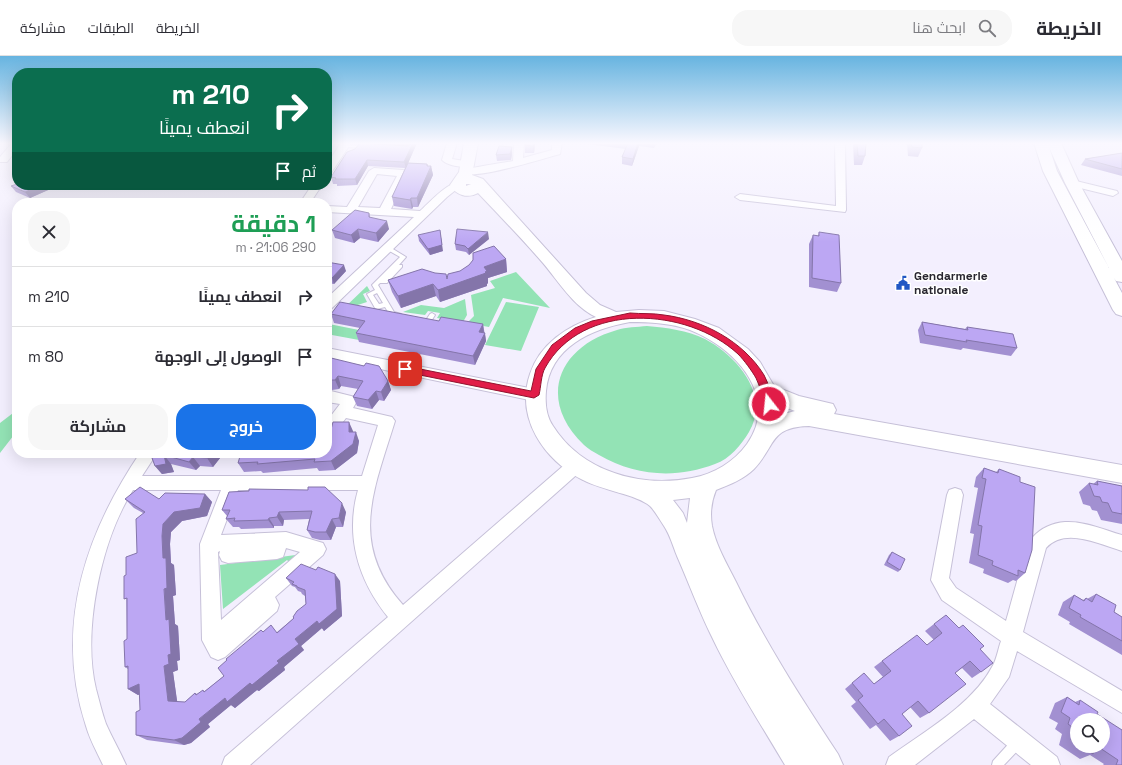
<!DOCTYPE html>
<html lang="ar">
<head>
<meta charset="utf-8">
<style>
  body { margin:0; font-family:"Space Grotesk",Cairo,sans-serif; background:#f7f7f7; color:#2b2b33; direction:rtl; height:100vh; display:flex; flex-direction:column; font-size:15px; white-space:nowrap }
  * { box-sizing:border-box; margin:0 }
  p { font-size:13px; color:#7c7c81 }
  .icon { flex:none; width:22px; height:22px; fill:none; stroke:currentColor; stroke-width:2; stroke-linecap:round; stroke-linejoin:round }
  .map { position:relative; flex:1; overflow:hidden; direction:ltr }
  .details { position:absolute; left:12px; top:142px; width:320px; height:260px; display:flex; flex-direction:column; background:#fff; border-radius:16px; box-shadow:0 4px 16px #0002; direction:rtl }
  .details>* { flex:none }
  .guide { position:absolute; left:12px; top:12px; width:320px; height:122px; border-radius:16px; box-shadow:0 4px 16px #0002; direction:rtl; background:#0b6e4f; color:#fff; overflow:hidden }
  .tools { position:absolute; left:1070px; top:657px; display:grid; gap:8px }
  .tools a { display:grid; place-items:center; width:40px; height:40px; border-radius:50%; background:#fff; box-shadow:0 4px 16px #0002; font-size:20px }
  .pin { position:absolute; display:grid; place-items:center; width:34px; height:34px; color:#fff; margin:-17px; border-radius:8px; box-shadow:0 2px 6px #0006 }
  .me { position:absolute; width:44px; margin:-22px; rotate:344deg; stroke-linejoin:round; filter:drop-shadow(0 0 3px #0008) }
  .turn { display:flex; align-items:center; gap:14px; height:84px; padding:0 16px; font-size:18px }
  .turn .icon { width:52px; height:52px; stroke-width:2.5 }
  .turn b { display:block; font-size:28px; line-height:34px }
  .then { display:flex; align-items:center; height:38px; padding:0 16px; background:#0003; gap:8px; font-size:15px }
  .round { display:grid; place-items:center; flex:none; width:42px; height:42px; border-radius:16px; background:#f7f7f7 }
  .head { display:flex; align-items:center; justify-content:space-between; height:68px; padding:0 16px }
  h1 { font-size:24px; font-weight:700; line-height:30px; color:#1e9e55 }
  .action { display:flex; gap:8px; margin-top:auto; padding:8px 16px }
  .action a { flex:1; height:46px; border-radius:16px; background:#1a73e8; color:#fff; font-size:16px; font-weight:700; line-height:46px; text-align:center }
  .action a+a { background:#f7f7f7; color:#2b2b33 }
  ul { padding:0; list-style:none }
  li { display:flex; align-items:center; gap:12px; height:60px; padding:0 16px; border-top:1px solid #e1e1e2 }
  li div { flex:1 }
  li b { display:block; font-size:15px }
  li em { font-style:normal }
  header { display:flex; align-items:center; gap:24px; box-sizing:border-box; height:56px; padding:0 20px; background:#fff; border-bottom:1px solid #e1e1e2 }
  header strong { font-size:19px }
  nav { display:flex; gap:22px; margin-inline-start:auto; font-size:14px }
  .search { width:280px; height:36px; background:#f7f7f7; display:flex; align-items:center; gap:10px; box-sizing:border-box; padding:0 14px; border-radius:16px; color:#7c7c81; font-size:15px }
  .map>svg:first-child { display:block }
  .green { fill:#93e3b5 }
  .lines { fill:none; stroke-linecap:round; stroke-linejoin:round }
  .service-casing { stroke:#c6c0d8; stroke-width:2 }
  .minor-casing { stroke:#c6c0d8; stroke-width:2 }
  .secondary-casing { stroke:#c6c0d8; stroke-width:2 }
  .service { fill:#fff; fill-rule:evenodd }
  .minor { fill:#fff; fill-rule:evenodd }
  .secondary { fill:#fff; fill-rule:evenodd }
  .wall { fill:#a290d1; fill-rule:evenodd }
  .shaded-wall { fill:#8475aa }
  .building { fill:#bca7f3; stroke:#8475aa }
  .route { fill:#e11d48; stroke:#92132f }
  .labels { text-anchor:middle; dominant-baseline:central; stroke-width:3; stroke-linejoin:round; paint-order:stroke }
  .poi-label { font-size:12px; font-weight:bold; fill:#28262f; stroke:#fff; text-anchor:start }
</style>
</head>
<body>
<header>
<strong>الخريطة</strong>
<div class="search"><svg class="icon" aria-label="search" viewBox="0 0 24 24"><circle cx="10" cy="10" r="6"/><path d="M15 15l6 6"/></svg>ابحث هنا</div>
<nav><a>الخريطة</a><a>الطبقات</a><a>مشاركة</a></nav>
</header>
<div class="map">
<svg width="1122" height="709" viewBox="0 0 1122 709">
  <rect width="100%" height="100%" fill="#f3effe"/>
  <path class="green" d="M 516,216 L 550,252 L 503,242 L 489,271 L 467,267 L 474,260 L 471,239 L 495,232 L 490,225 Z
    M 367,230 L 370,235 L 363,238 L 367,246 L 342,254 Z
    M 465,243 L 467,259 L 463,266 L 437,262 L 440,257 L 428,255 L 425,259 L 403,256 L 421,249 L 444,252 Z
    M 506,246 L 539,251 L 521,295 L 485,289 Z
    M 329,268 L 364,275 L 359,284 L 332,279 L 329,276 Z
    M 647,270 C 667,272 687,274 705,283 C 737,300 771,339 749,376 C 741,389 730,403 715,408 C 676,423 635,420 599,399 C 594,396 588,393 584,389 C 537,344 557,291 617,274 C 626,271 637,271 647,270 Z
    M 17,354 L 17,375 L 0,397 L 0,367 Z
    M 303,498 L 291,508 L 287,504 L 223,553 L 220,509 Z"/>
  <g class="lines">
    <defs>
      <path id="service" d="M 343,89 L 366,90 L 368,91 L 366,92 L 345,91 L 343,90 Z
        M 388,190 L 406,201 L 399,209 L 402,209 L 402,211 L 387,227 L 380,227 L 378,229 L 394,256 L 401,258 L 402,259 L 399,261 L 390,259 L 385,251 L 377,253 L 375,252 L 367,238 L 375,234 L 372,229 L 400,201 L 386,193 L 385,192 ZM 377,237 L 383,247 L 379,248 L 373,239 Z
        M 432,257 L 435,259 L 430,267 L 421,266 L 420,265 L 421,264 L 426,264 L 430,258 Z
        M 1017,682 L 1021,683 L 1022,687 L 1021,691 L 1004,709 L 992,709 L 993,705 L 1013,683 Z"/>
      <path id="minor" d="M 12,87 L 17,87 L 17,93 L 7,106 L 0,106 L 0,101 Z
        M 341,87 L 351,87 L 331,117 L 327,118 L 327,108 Z
        M 447,87 L 457,87 L 452,103 L 471,106 L 472,108 L 471,110 C 463,112 448,110 442,104 Z
        M 514,87 L 524,87 L 523,102 L 552,94 L 552,87 L 562,87 L 560,98 C 545,102 470,126 461,116 C 464,112 504,107 513,105 Z
        M 835,87 L 845,87 L 846,154 L 845,156 L 740,144 L 735,141 L 740,138 L 836,150 Z
        M 374,112 L 403,114 L 408,117 L 391,153 L 420,155 C 429,147 449,124 461,127 L 462,129 L 447,141 L 332,252 L 327,253 L 327,242 L 414,161 L 327,156 L 327,150 L 347,151 L 369,115 ZM 377,118 L 397,120 L 380,152 L 358,151 Z
        M 1072,124 L 1117,135 L 1118,137 L 1113,140 L 1068,129 L 1067,127 Z
        M 312,129 L 322,129 L 310,147 L 300,147 Z
        M 327,292 L 534,333 L 539,335 L 541,339 L 539,343 L 534,345 L 327,302 Z
        M 327,334 L 355,341 L 357,345 L 353,352 L 392,361 L 395,365 C 374,434 348,487 403,549 L 570,404 L 576,402 L 582,404 L 584,409 L 582,414 L 250,709 L 222,709 L 225,701 L 388,561 C 358,524 345,480 358,434 L 238,434 L 221,479 L 286,476 L 323,487 L 326,493 L 323,499 L 275,541 L 279,549 L 277,555 L 225,601 L 218,604 L 211,601 L 202,584 L 200,488 L 221,434 L 133,434 C 101,484 82,575 96,633 C 99,644 102,657 106,668 C 112,682 120,695 126,709 L 103,709 C 97,696 90,684 86,670 C 54,572 84,480 140,397 L 157,397 L 142,420 L 362,420 L 378,369 L 346,362 L 332,380 L 327,382 L 327,365 L 340,348 L 327,346 ZM 286,492 L 300,496 L 221,564 L 218,496 L 220,495 L 219,499 L 222,505 L 228,507 L 277,503 L 283,501 Z
        M 955,432 L 961,434 L 963,439 L 949,522 L 956,532 L 1006,565 C 1011,549 1025,491 1033,481 C 1041,472 1053,467 1065,466 C 1085,465 1104,474 1122,479 L 1122,495 C 1099,488 1065,471 1046,492 L 1023,576 L 1122,635 L 1122,657 L 1017,595 L 1009,621 L 990,648 L 1057,701 L 1060,709 L 1031,709 L 974,663 L 915,709 L 886,709 L 889,701 C 922,677 973,648 992,611 C 997,603 998,593 1001,585 L 942,544 L 931,524 L 947,439 L 949,434 Z"/>
      <path id="secondary" d="M 464,87 L 478,87 L 472,119 L 483,123 L 586,237 L 600,249 L 616,256 L 639,254 L 664,255 L 695,263 L 719,272 L 748,293 L 760,306 L 774,330 L 799,340 L 833,348 L 836,354 L 834,358 L 1122,409 L 1122,427 L 809,370 C 769,371 776,390 754,413 C 744,423 729,429 716,434 C 711,446 710,458 712,470 C 716,490 727,508 736,526 C 765,586 801,642 838,698 L 843,709 L 785,709 C 760,667 733,625 712,581 C 699,555 689,527 677,500 C 673,490 670,479 664,470 C 660,464 655,455 650,450 C 638,439 601,434 583,424 C 544,404 515,362 530,318 C 540,288 567,270 596,261 C 573,250 559,226 543,207 C 522,183 500,160 478,137 C 467,143 456,139 450,129 L 459,116 ZM 466,128 L 471,128 L 466,130 ZM 630,266 C 650,266 671,267 690,274 C 734,291 781,340 747,388 C 734,406 714,418 692,422 C 641,432 582,416 553,370 C 546,360 545,346 546,335 C 550,291 591,273 630,266 ZM 779,349 L 795,355 L 780,359 ZM 690,442 L 687,467 L 683,457 L 673,444 Z
        M 1034,87 L 1061,87 L 1079,127 L 1122,205 L 1122,226 L 1116,225 L 1114,222 L 1122,237 L 1122,260 L 1116,258 L 1113,254 L 1043,115 ZM 1049,91 L 1065,127 L 1109,212 L 1057,115 Z"/>
    </defs>
    <use href="#service" class="service-casing"/>
    <use href="#minor" class="minor-casing"/>
    <use href="#secondary" class="secondary-casing"/>
    <use href="#service" class="service"/>
    <use href="#minor" class="minor"/>
    <use href="#secondary" class="secondary"/>
  </g>
  <path class="wall" d="M 360,87 L 417,87 L 408,107 L 427,108 L 428,110 L 431,110 L 433,119 L 418,151 L 413,151 L 412,153 L 394,150 L 392,141 L 405,112 L 368,110 L 357,129 L 337,130 L 337,128 L 333,128 L 331,121 Z
    M 525,87 L 535,87 L 534,97 L 525,97 Z
    M 579,87 L 657,87 L 654,92 L 639,90 L 632,110 L 622,108 L 622,101 L 626,93 Z
    M 853,87 L 866,87 L 865,100 L 862,109 L 854,109 Z
    M 907,87 L 922,87 L 922,92 L 918,101 L 908,100 Z
    M 512,91 L 512,97 L 511,104 L 497,105 L 496,99 Z
    M 1122,97 L 1122,120 L 1081,109 L 1085,103 Z
    M 11,130 L 55,131 L 30,142 L 16,136 Z
    M 369,157 L 370,161 L 389,173 L 378,186 L 360,182 L 354,187 L 335,182 L 332,174 Z
    M 819,176 L 841,227 L 837,236 L 809,231 L 809,188 L 813,179 L 818,180 Z
    M 418,179 L 443,195 L 430,199 L 419,185 Z
    M 489,183 L 469,199 L 466,196 L 456,194 L 455,188 Z
    M 506,203 L 507,216 L 488,222 L 488,227 L 487,228 L 487,230 L 440,246 L 436,240 L 401,252 L 392,236 L 388,224 L 447,223 Z
    M 327,206 L 346,215 L 334,228 L 327,227 Z
    M 331,258 L 483,268 L 486,285 L 475,309 L 359,286 L 356,277 L 360,272 L 334,267 Z
    M 922,266 L 965,273 L 967,271 L 1017,292 L 1011,300 L 963,292 L 961,294 L 920,287 L 918,274 Z
    M 327,301 L 388,325 L 391,334 L 384,345 L 379,344 L 372,353 L 357,350 L 353,341 L 358,333 L 341,330 L 339,333 L 332,334 L 327,333 Z
    M 353,375 L 353,376 L 359,385 L 357,397 L 335,414 L 319,415 L 317,412 L 263,417 L 261,415 L 244,416 L 238,407 L 327,397 Z
    M 163,397 L 224,397 L 213,411 L 200,410 L 196,414 L 171,408 L 174,416 L 162,418 L 155,410 Z
    M 984,412 L 996,416 L 999,413 L 1020,426 L 1025,517 L 1016,525 L 1013,524 L 1008,527 L 983,517 L 984,513 L 969,507 L 974,478 L 970,477 L 978,432 L 974,431 L 976,421 Z
    M 1097,425 L 1122,430 L 1122,468 L 1101,464 L 1097,455 L 1092,454 L 1090,450 L 1083,448 L 1079,436 L 1089,427 L 1093,428 Z
    M 229,436 L 346,456 L 343,471 L 336,471 L 331,484 L 320,484 L 312,482 L 307,474 L 309,463 L 284,464 L 283,470 L 274,470 L 274,472 L 241,473 L 239,471 L 233,471 L 226,463 L 227,460 L 222,454 Z
    M 205,438 L 212,446 L 207,460 L 182,465 L 171,476 L 170,488 L 171,507 L 174,509 L 176,539 L 173,540 L 175,568 L 178,570 L 180,604 L 177,605 L 178,614 L 173,616 L 177,646 L 185,646 L 195,637 L 197,638 L 205,635 L 224,620 L 263,576 L 277,576 L 294,562 L 306,548 L 305,540 L 302,538 L 301,536 L 298,535 L 295,531 L 292,530 L 286,522 L 340,525 L 342,560 L 324,575 L 322,572 L 301,590 L 304,594 L 284,611 L 285,614 L 259,635 L 257,634 L 235,652 L 231,649 L 208,668 L 210,671 L 191,687 L 184,689 L 147,684 L 136,679 L 140,654 L 140,638 L 138,639 L 128,633 L 128,613 L 125,611 L 127,583 L 126,519 L 137,497 L 143,457 L 134,452 L 125,443 L 159,443 Z
    M 892,496 L 900,514 L 898,516 L 884,509 L 889,499 Z
    M 1096,538 L 1114,556 L 1122,561 L 1122,599 L 1069,568 L 1070,566 L 1058,559 L 1063,546 L 1074,539 L 1083,544 L 1086,542 L 1087,543 Z
    M 934,568 L 980,593 L 981,616 L 972,622 L 962,612 L 955,617 L 929,657 L 920,662 L 910,651 L 902,658 L 899,680 L 890,685 L 876,669 L 870,673 L 851,650 L 856,646 L 845,633 L 852,627 L 874,628 L 883,621 L 874,611 L 882,605 L 927,589 L 934,584 L 925,575 Z
    M 1067,641 L 1075,646 L 1080,644 L 1097,658 L 1122,709 L 1103,709 L 1104,708 L 1090,699 L 1080,703 L 1059,689 L 1062,678 L 1055,673 L 1058,667 L 1049,662 L 1055,647 ZM 1077,664 L 1103,690 L 1077,690 Z"/>
  <path class="shaded-wall" d="M 413,87 L 417,87 L 406,112 L 404,106 Z
    M 534,87 L 535,87 L 534,97 L 533,90 Z
    M 638,87 L 640,87 L 639,90 L 632,110 L 633,103 Z
    M 512,91 L 512,97 L 511,104 L 510,98 Z
    M 367,104 L 368,110 L 357,129 L 355,123 Z
    M 427,108 L 429,116 L 431,110 L 433,119 L 418,151 L 417,142 Z
    M 41,129 L 54,129 L 55,131 L 30,142 L 25,136 Z
    M 411,142 L 413,151 L 412,153 L 410,144 Z
    M 387,165 L 389,173 L 378,186 L 376,177 Z
    M 358,173 L 360,182 L 354,187 L 351,179 Z
    M 440,174 L 443,195 L 430,199 L 428,193 Z
    M 488,176 L 489,183 L 469,199 L 468,193 Z
    M 506,203 L 507,216 L 488,222 L 488,227 L 487,228 L 487,230 L 440,246 L 438,234 L 484,211 Z
    M 344,209 L 346,215 L 334,228 L 332,222 Z
    M 433,228 L 436,240 L 401,252 L 398,240 Z
    M 483,268 L 484,277 L 479,276 Z
    M 485,277 L 486,285 L 475,309 L 473,300 Z
    M 338,320 L 341,330 L 339,333 L 335,324 Z
    M 388,325 L 391,334 L 384,345 L 381,336 Z
    M 376,335 L 379,344 L 372,353 L 368,344 Z
    M 349,366 L 353,375 L 353,385 L 349,376 Z
    M 356,376 L 359,385 L 357,397 L 335,414 L 331,405 Z
    M 211,397 L 224,397 L 213,411 L 207,402 Z
    M 164,399 L 171,408 L 174,416 L 162,418 L 155,410 Z
    M 193,401 L 200,410 L 196,414 L 189,406 Z
    M 205,438 L 212,446 L 207,460 L 182,465 L 171,476 L 170,488 L 171,507 L 174,509 L 176,539 L 173,540 L 175,568 L 178,570 L 180,604 L 177,605 L 178,614 L 173,616 L 178,651 L 168,645 L 164,610 L 166,564 L 162,480 L 163,468 L 174,456 Z
    M 342,447 L 346,456 L 343,471 L 339,462 Z
    M 279,456 L 284,464 L 283,470 L 277,461 Z
    M 269,462 L 274,470 L 274,472 L 268,464 Z
    M 332,463 L 336,471 L 331,484 L 326,476 Z
    M 335,518 L 340,525 L 342,560 L 324,575 L 319,568 Z
    M 317,565 L 322,572 L 301,590 L 304,594 L 284,611 L 285,614 L 259,635 L 257,634 L 235,652 L 231,649 L 208,668 L 210,671 L 191,687 L 184,689 L 174,684 L 225,642 L 277,605 L 295,583 Z
    M 139,628 L 149,634 L 138,639 L 128,633 Z"/>
  <path class="building" d="M 360,87 L 408,90 L 411,88 L 410,87 L 413,87 L 404,106 L 367,104 L 355,123 L 335,123 L 336,122 L 331,121 L 347,96 L 355,93 Z
    M 525,87 L 534,87 L 533,90 L 525,89 Z
    M 628,87 L 638,87 L 633,103 L 622,101 Z
    M 857,87 L 866,87 L 865,100 L 858,100 Z
    M 911,87 L 922,87 L 922,92 L 912,91 Z
    M 499,90 L 512,91 L 510,98 L 496,99 Z
    M 1122,97 L 1122,113 L 1085,103 Z
    M 408,107 L 427,108 L 427,110 L 431,110 L 417,142 L 411,142 L 410,144 L 392,141 Z
    M 17,128 L 17,129 L 41,129 L 25,136 L 11,130 Z
    M 355,154 L 369,157 L 369,161 L 387,165 L 376,177 L 358,173 L 351,179 L 332,174 Z
    M 457,173 L 488,176 L 468,193 L 465,190 L 455,188 Z
    M 440,174 L 442,189 L 428,193 L 418,179 Z
    M 819,176 L 839,179 L 841,227 L 812,222 L 813,179 L 819,180 Z
    M 494,190 L 506,203 L 484,211 L 487,215 L 485,216 L 486,217 L 438,234 L 433,228 L 398,240 L 388,224 L 422,213 L 435,217 L 446,218 L 447,223 L 448,218 L 460,215 L 469,209 L 473,204 L 473,197 Z
    M 327,206 L 344,209 L 332,222 L 327,221 Z
    M 340,246 L 439,265 L 441,261 L 483,268 L 479,276 L 485,277 L 473,300 L 356,277 L 365,265 L 331,258 Z
    M 922,266 L 968,274 L 967,271 L 1013,278 L 1017,292 L 966,284 L 967,286 L 925,279 Z
    M 327,301 L 364,310 L 366,307 L 379,310 L 388,325 L 381,336 L 376,335 L 368,344 L 353,341 L 363,325 L 338,320 L 335,324 L 327,324 Z
    M 333,366 L 349,366 L 349,376 L 356,376 L 353,388 L 331,405 L 314,406 L 315,403 L 257,408 L 258,406 L 238,407 L 241,397 L 327,397 L 327,382 L 329,381 Z
    M 163,397 L 211,397 L 207,402 L 193,401 L 189,406 L 164,399 L 166,408 L 155,410 L 152,402 Z
    M 984,412 L 998,417 L 999,413 L 1020,421 L 1020,426 L 1035,431 L 1032,494 L 1025,517 L 1018,514 L 1018,520 L 992,509 L 993,505 L 978,499 L 982,470 L 978,469 L 986,423 L 982,422 Z
    M 1097,425 L 1122,430 L 1122,458 L 1112,456 L 1108,447 L 1102,446 L 1100,441 L 1094,440 L 1089,427 L 1098,429 Z
    M 140,431 L 159,443 L 165,437 L 205,438 L 200,452 L 174,456 L 163,468 L 162,480 L 163,502 L 166,502 L 167,532 L 164,533 L 166,564 L 169,563 L 171,598 L 168,599 L 169,608 L 164,610 L 168,645 L 185,646 L 195,637 L 196,639 L 203,634 L 204,636 L 224,620 L 218,612 L 227,604 L 226,603 L 261,574 L 263,576 L 271,569 L 277,577 L 294,562 L 293,561 L 297,555 L 306,548 L 305,534 L 297,531 L 297,530 L 292,528 L 294,526 L 286,522 L 301,508 L 316,514 L 318,511 L 335,518 L 337,553 L 319,568 L 317,565 L 295,583 L 299,588 L 277,605 L 279,607 L 252,629 L 250,627 L 227,646 L 225,642 L 199,663 L 201,666 L 182,682 L 174,684 L 136,679 L 136,656 L 140,654 L 139,628 L 128,633 L 128,610 L 125,611 L 124,585 L 127,583 L 127,542 L 124,543 L 124,520 L 126,519 L 126,501 L 137,497 L 136,463 L 145,456 L 125,443 Z
    M 308,431 L 325,431 L 342,447 L 339,462 L 332,463 L 326,476 L 315,476 L 307,474 L 312,455 L 279,456 L 277,461 L 269,462 L 268,464 L 234,465 L 235,462 L 226,463 L 230,454 L 222,454 L 229,436 L 249,435 L 249,433 L 308,434 Z
    M 892,496 L 905,503 L 900,514 L 887,506 Z
    M 1096,538 L 1116,549 L 1114,556 L 1122,561 L 1122,585 L 1080,561 L 1081,559 L 1069,552 L 1074,539 L 1084,545 L 1086,542 L 1092,546 Z
    M 946,559 L 959,572 L 963,569 L 984,590 L 980,593 L 993,607 L 981,616 L 970,605 L 955,617 L 966,628 L 929,657 L 918,645 L 902,658 L 912,670 L 899,680 L 884,663 L 878,668 L 858,644 L 863,640 L 852,627 L 864,617 L 874,628 L 891,615 L 882,605 L 917,579 L 927,589 L 942,577 L 934,568 Z
    M 1067,641 L 1079,649 L 1080,644 L 1098,656 L 1097,658 L 1122,674 L 1122,709 L 1116,709 L 1118,704 L 1097,690 L 1103,690 L 1103,664 L 1077,664 L 1077,688 L 1071,684 L 1075,673 L 1068,668 L 1070,662 L 1061,656 Z
    M 1081,690 L 1096,690 L 1093,698 Z"/>
  <linearGradient id="sky" x2="0" y2="1"><stop stop-color="#67b4e0"/><stop offset="0.47" stop-color="#faf8ff"/><stop offset="1" stop-color="#faf8ff" stop-opacity="0"/></linearGradient>
  <rect width="1122" height="186" fill="url(#sky)"/>
  <path class="route" d="M 630,257 C 641,258 653,257 664,259 C 703,264 743,285 764,319 C 769,328 771,339 774,348 L 772,351 L 766,351 C 761,342 761,331 756,322 C 752,315 744,304 738,298 C 687,251 582,245 545,312 C 541,319 541,331 539,339 L 534,342 L 405,316 L 401,313 L 405,310 L 531,335 L 536,313 L 552,289 L 575,272 L 592,265 Z"/>
  <defs>
    <symbol id="civic-bare" viewBox="-9 -9 18 18"><path d="M-.6-6.5H3V-4.5H.6V-3L4-1V1h2V6H-6V1h2V-1L-.6-3ZM-1.2 2.5V6h2.4V2.5Z" fill="#2057c4" stroke="#fff" stroke-width="2.5" paint-order="stroke"/></symbol>
  </defs>
  <g fill-rule="evenodd">
    <use href="#civic-bare" x="893" y="217" width="20" height="20"/>
  </g>
  <g class="labels">
    <g class="poi-label">
      <text x="914" y="220">Gendarmerie<tspan x="914" dy="14">nationale</tspan></text>
    </g>
  </g>
</svg>
<div class="tools">
<a><svg class="icon" aria-label="search" viewBox="0 0 24 24"><circle cx="10" cy="10" r="6"/><path d="M15 15l6 6"/></svg></a>
</div>
<div class="pin" style="left:405px;top:313px;background:#d93025"><svg class="icon" aria-label="arrive" viewBox="0 0 24 24"><path d="M6 21V4h12l-3 4 3 4H6"/></svg></div>
<svg class="me" style="left:769px;top:348px" viewBox="-20 -20 40 40"><circle r="17" fill="#e11d48" stroke="#fff" stroke-width="3"/><path d="M0-11L8 9 0 5-8 9z" fill="#fff"/></svg>
<div class="guide">
<div class="turn"><svg class="icon" aria-label="right" viewBox="0 0 24 24"><path d="M7 20v-9h11M14 6l5 5-5 5"/></svg><div><b>210 m</b>انعطف يمينًا</div></div>
<div class="then">ثم<svg class="icon" aria-label="arrive" viewBox="0 0 24 24"><path d="M6 21V4h12l-3 4 3 4H6"/></svg></div>
</div>
<section class="details">
<div class="head"><div><h1>1 دقيقة</h1><p>290 m · 21:06</p></div><a class="round"><svg class="icon" aria-label="close" viewBox="0 0 24 24"><path d="M6 6l12 12M18 6L6 18"/></svg></a></div>
<ul>
<li><svg class="icon" aria-label="right" viewBox="0 0 24 24"><path d="M7 20v-9h11M14 6l5 5-5 5"/></svg><div><b>انعطف يمينًا</b></div><em>210 m</em></li>
<li><svg class="icon" aria-label="arrive" viewBox="0 0 24 24"><path d="M6 21V4h12l-3 4 3 4H6"/></svg><div><b>الوصول إلى الوجهة</b></div><em>80 m</em></li>
</ul>
<div class="action"><a>خروج</a><a>مشاركة</a></div>
</section>
</div>
</body>
</html>
